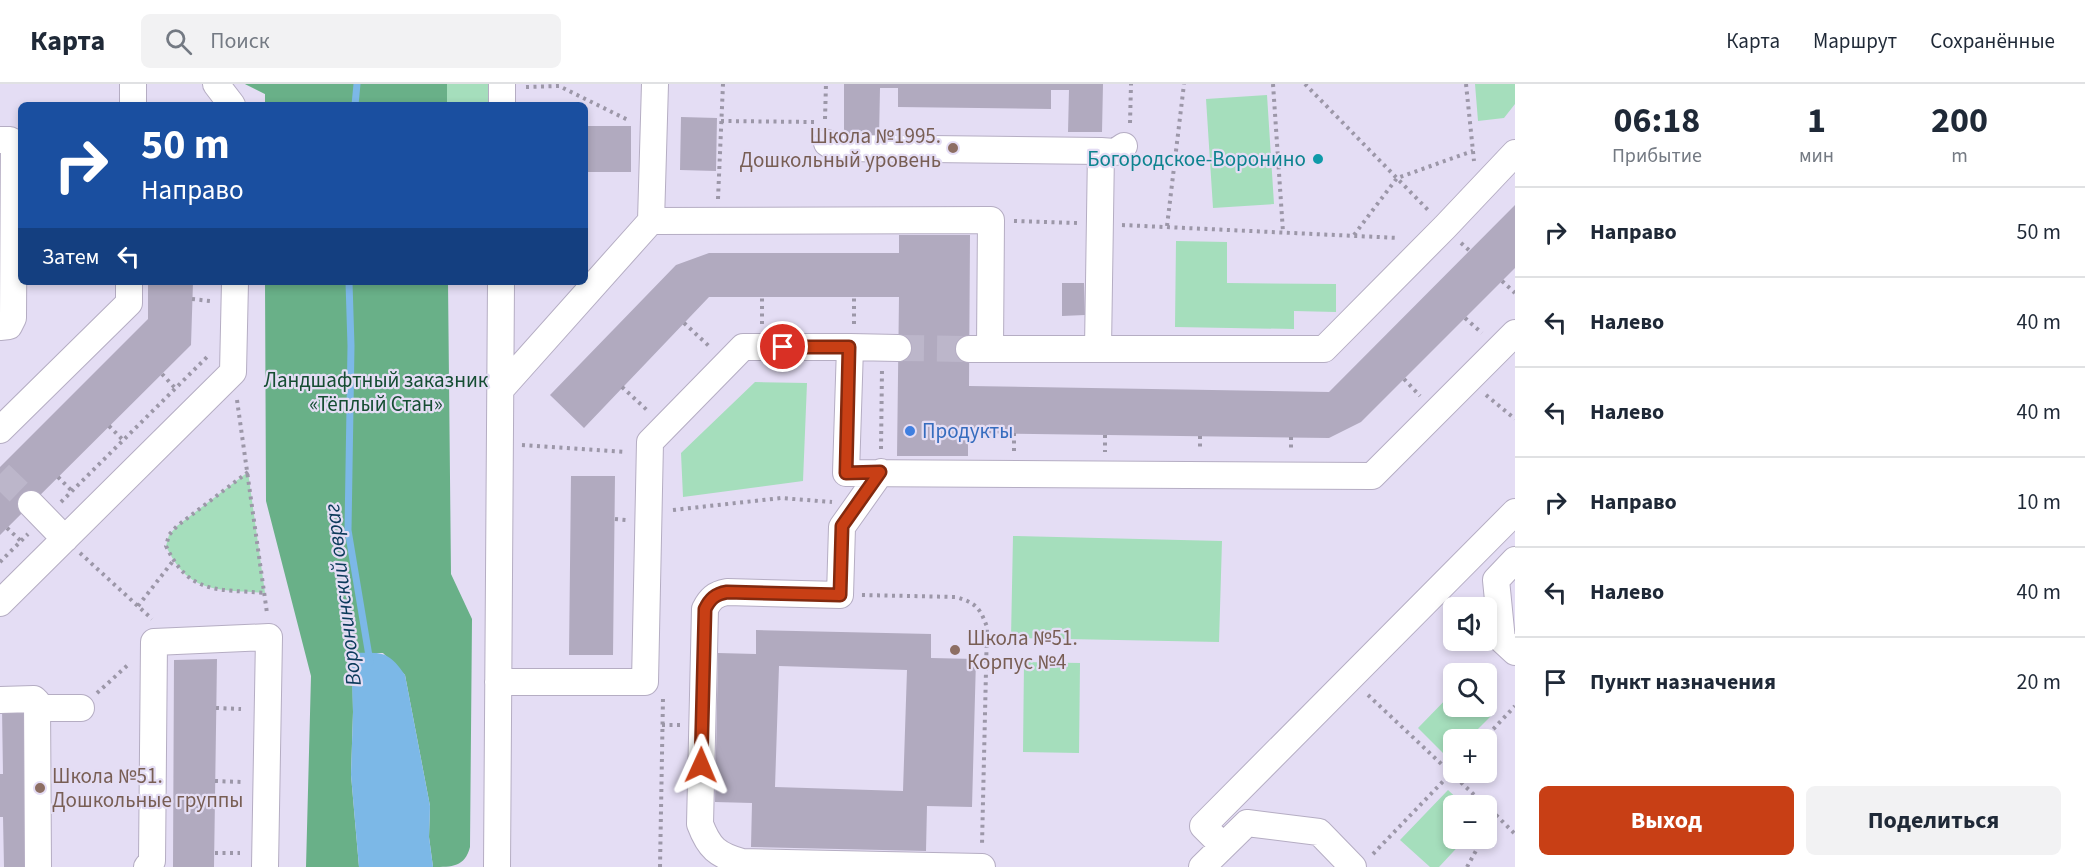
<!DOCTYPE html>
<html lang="ru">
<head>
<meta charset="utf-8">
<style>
  body { margin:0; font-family:"Source Sans 3",sans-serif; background:#f2f2f3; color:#1f2937; height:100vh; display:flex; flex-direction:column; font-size:22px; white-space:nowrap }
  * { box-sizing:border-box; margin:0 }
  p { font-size:20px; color:#747a83 }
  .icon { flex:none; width:33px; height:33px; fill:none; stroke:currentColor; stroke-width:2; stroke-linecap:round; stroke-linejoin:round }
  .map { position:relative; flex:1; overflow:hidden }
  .details { display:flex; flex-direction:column; background:#fff; width:570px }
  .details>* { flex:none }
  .hud { position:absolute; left:18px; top:18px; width:570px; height:183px; border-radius:9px; box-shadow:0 3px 9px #0003; background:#1a4fa0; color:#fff; overflow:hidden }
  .controls { position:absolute; left:1443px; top:513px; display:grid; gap:12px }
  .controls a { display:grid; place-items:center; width:54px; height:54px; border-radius:9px; background:#fff; box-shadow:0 3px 9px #0003; font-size:30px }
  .pin { position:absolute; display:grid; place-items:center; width:51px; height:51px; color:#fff; margin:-26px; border:3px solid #fff; border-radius:50%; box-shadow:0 2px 6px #0007 }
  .me { position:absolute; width:66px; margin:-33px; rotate:1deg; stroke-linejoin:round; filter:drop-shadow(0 0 4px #0008) }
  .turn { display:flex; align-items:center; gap:21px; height:126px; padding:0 24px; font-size:27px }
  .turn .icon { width:78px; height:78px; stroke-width:2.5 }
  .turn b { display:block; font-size:42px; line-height:51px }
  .then { display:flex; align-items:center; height:57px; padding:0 24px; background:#0003; gap:12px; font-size:22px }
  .eta { display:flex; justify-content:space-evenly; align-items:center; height:102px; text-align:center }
  .eta b { font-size:36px; font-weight:700; line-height:42px }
  .button { display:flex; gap:12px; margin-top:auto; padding:12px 24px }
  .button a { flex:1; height:69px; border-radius:9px; background:#c83f15; color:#fff; font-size:24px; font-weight:700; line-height:69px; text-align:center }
  .button a+a { background:#f2f2f3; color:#1f2937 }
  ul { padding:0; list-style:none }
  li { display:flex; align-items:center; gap:18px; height:90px; padding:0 24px; border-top:2px solid #e0e1e3 }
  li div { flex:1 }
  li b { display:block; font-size:22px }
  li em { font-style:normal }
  header { display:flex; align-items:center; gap:36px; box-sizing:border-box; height:84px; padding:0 30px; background:#fff; border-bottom:2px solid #e0e1e3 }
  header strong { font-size:28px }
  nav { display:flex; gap:33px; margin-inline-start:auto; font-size:21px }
  .search { width:420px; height:54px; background:#f2f2f3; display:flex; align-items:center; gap:15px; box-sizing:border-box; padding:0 21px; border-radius:9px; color:#747a83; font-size:22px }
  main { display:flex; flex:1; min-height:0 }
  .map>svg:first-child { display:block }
  .green { fill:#a5debc }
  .forest { fill:#69b088 }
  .water { fill:#7cb8e7 }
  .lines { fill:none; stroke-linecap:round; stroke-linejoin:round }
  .stream { stroke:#7cb8e7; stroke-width:7 }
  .building { fill:#b1aabf; fill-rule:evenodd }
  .minor-tunnel { stroke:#bcb6ca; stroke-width:26; stroke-dasharray:26 13; stroke-linecap:butt }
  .minor-casing { stroke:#b5adc3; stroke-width:28 }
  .path { stroke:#9c97a8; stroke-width:4; stroke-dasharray:3 4.5; stroke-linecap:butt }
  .minor { stroke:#fff; stroke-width:26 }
  .route-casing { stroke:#82290e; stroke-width:15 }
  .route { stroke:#c83f15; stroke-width:10 }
  .education-dot { fill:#8d6e63; stroke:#e4ddf4; stroke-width:2 }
  .culture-dot { fill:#0f9aa8; stroke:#e4ddf4; stroke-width:2 }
  .shop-dot { fill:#3f7fe0; stroke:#e4ddf4; stroke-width:2 }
  .labels { text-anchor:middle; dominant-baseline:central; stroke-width:4.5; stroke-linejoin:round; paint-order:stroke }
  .education-label { font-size:21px; fill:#785e54; stroke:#e4ddf4; text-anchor:start }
  .culture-label { font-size:21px; fill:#0d838f; stroke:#e4ddf4; text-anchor:end }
  .park-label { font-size:21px; fill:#154d32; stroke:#e4ddf4 }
  .shop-label { font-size:21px; fill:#366cbe; stroke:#e4ddf4; text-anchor:start }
  .water-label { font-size:22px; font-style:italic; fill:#0b3a5a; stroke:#e4ddf4 }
</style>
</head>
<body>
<header>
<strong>Карта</strong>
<div class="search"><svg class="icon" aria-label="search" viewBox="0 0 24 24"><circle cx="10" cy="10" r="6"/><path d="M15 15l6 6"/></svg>Поиск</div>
<nav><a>Карта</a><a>Маршрут</a><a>Сохранённые</a></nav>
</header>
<main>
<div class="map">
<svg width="1515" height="783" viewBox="0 0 1515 783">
  <rect width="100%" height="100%" fill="#e4ddf4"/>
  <path class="green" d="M 245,0 L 489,0 L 489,21 L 265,21 L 265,10 Z
    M 1475,0 L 1515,0 L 1515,20 L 1504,34 L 1478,37 Z
    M 1267,11 L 1274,120 L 1213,124 L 1206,15 Z
    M 1176,157 L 1227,158 L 1227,199 L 1336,200 L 1336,228 L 1294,227 L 1294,245 L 1175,243 Z
    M 755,298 L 807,299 L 803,397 L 683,413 L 681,369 Z
    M 248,388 L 265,509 C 218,505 189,511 166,462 L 169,451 L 177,442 Z
    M 1013,452 L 1222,457 L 1219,558 L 1011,554 Z
    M 1024,578 L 1080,579 L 1079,669 L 1023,668 Z
    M 1453,608 L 1454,622 L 1487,621 L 1494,629 L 1468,655 L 1454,656 L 1453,670 L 1449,675 L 1418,644 Z
    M 1448,706 L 1464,721 L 1454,722 L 1454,754 L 1465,755 L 1439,783 L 1430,783 L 1400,756 Z"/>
  <path class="forest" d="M 245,0 L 447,0 L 447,21 L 265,21 L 265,10 Z
    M 265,198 L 448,198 L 451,490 L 472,535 L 470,763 C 465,783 452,783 433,783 L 429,753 L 430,722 L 405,591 L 383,569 L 352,569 L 353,628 L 351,691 L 359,783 L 306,783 L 311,592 L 266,417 Z"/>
  <path class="water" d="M 351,569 C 381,569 387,565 405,591 L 430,722 L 429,753 L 433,783 L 359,783 L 351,691 L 353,628 Z"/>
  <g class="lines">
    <path class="stream" d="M 355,21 L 357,0
      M 349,198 L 351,262 L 348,446 L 370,578"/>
  </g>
  <path class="building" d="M 844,0 L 1103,0 L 1102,48 L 1068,48 L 1069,6 L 1051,6 L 1051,25 L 898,23 L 898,4 L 880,4 L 879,54 L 844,54 Z
    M 681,33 L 717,34 L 716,87 L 680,86 Z
    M 585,42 L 631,42 L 631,88 L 585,88 Z
    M 1515,121 L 1515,184 L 1361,338 L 1329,354 L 968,349 L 968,372 L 897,372 L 899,213 L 709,213 L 584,344 L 550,311 L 676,181 L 709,169 L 899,169 L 899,151 L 970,151 L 969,302 L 1329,308 Z
    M 148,198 L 193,198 L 191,261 L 0,451 L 0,383 L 148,235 Z
    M 1062,199 L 1084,199 L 1085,231 L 1062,232 Z
    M 571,392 L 615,392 L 613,571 L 569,571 Z
    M 756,546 L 931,550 L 931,574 L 976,575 L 972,723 L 927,722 L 926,767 L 751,763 L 752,719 L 715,718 L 718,569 L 756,570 ZM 779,582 L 907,586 L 903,707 L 775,703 Z
    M 217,575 L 214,783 L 173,783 L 174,576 Z
    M 2,624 L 33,624 L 34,783 L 4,783 L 3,733 L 0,733 L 0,690 L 3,690 Z"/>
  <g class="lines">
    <path class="minor-tunnel" d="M 898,264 L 969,265
      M 0,390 L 31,420"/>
    <defs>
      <path id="minor" d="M 216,0 L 232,21
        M 133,21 L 133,0
        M 502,21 L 502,0
        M 0,56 L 10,56 L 14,59 L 13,234 L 9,242 L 0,243
        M 827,59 L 833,63 L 841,64 L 1101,67
        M 651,137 L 655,0
        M 850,263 L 898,264
        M 1098,264 L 1101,67 L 1115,68 L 1124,62
        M 969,265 L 1324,265 L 1445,143 L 1515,69
        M 501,305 L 651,137 L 991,136 L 990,264
        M 0,346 L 129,219 L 129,198
        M 881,388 L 842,443 L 840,511 L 727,508 C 715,510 710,515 705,525 L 700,740 C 709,764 717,771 742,778 L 982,783
        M 31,420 L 65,455
        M 1515,476 L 1496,496 L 1502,556 L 1515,568
        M 0,519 L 233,288 L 235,198
        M 498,598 L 645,598 L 650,358 L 743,263 L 850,263 L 846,389 L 1372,392 L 1515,249
        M 0,616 L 34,615 L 37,618 L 38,783
        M 37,624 L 81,624
        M 1223,762 L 1203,742 L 1515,428
        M 147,783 L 152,777 L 154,558 L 269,553 L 265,783
        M 497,783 L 501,198
        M 1202,783 L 1247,739 L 1319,748 L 1353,783"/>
    </defs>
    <use href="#minor" class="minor-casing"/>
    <path class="path" d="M 1273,0 L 1283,148
      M 1305,0 L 1428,126
      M 1466,0 L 1474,77
      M 526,3 L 559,2 L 630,37
      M 825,35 L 826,0
      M 721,37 L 814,38
      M 1130,39 L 1131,0
      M 718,115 L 723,0
      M 1014,137 L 1078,139
      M 1122,141 L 1399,154
      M 1167,142 L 1184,0
      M 1354,151 L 1397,94 L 1473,67
      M 1461,159 L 1470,167
      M 1502,197 L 1515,209
      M 192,215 L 210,217
      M 1465,234 L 1482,249
      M 684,239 L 710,263
      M 762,240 L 762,213
      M 854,240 L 854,213
      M 162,290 L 175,304
      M 1404,295 L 1420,312
      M 622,303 L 648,327
      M 1486,311 L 1515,335
      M 237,316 L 267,529
      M 109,342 L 123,356
      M 1014,349 L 1014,367
      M 1105,351 L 1105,368
      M 1200,352 L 1200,367
      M 1291,353 L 1291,368
      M 522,361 L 626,368
      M 881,365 L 882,285
      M 248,388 L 177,442 L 169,451 L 166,462 C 189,511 218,505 265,509
      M 58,393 L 72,407
      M 61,418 L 209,271
      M 673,426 L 781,414 L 832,418
      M 615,435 L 626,436
      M 7,444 L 21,457
      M 80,469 L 152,535
      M 0,478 L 28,450
      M 862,511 L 956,513 C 976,519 980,524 987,543 L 982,761
      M 138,522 L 173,477
      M 97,609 L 129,580
      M 1368,611 L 1486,722
      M 216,624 L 241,625
      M 662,641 L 680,641
      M 1483,656 L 1515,622
      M 215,697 L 241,698
      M 1486,722 L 1496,731 L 1486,748
      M 1496,731 L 1515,750
      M 215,769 L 240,769
      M 1373,770 L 1454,686
      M 660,783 L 663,614
      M 1467,783 L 1483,754"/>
    <use href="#minor" class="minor"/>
  </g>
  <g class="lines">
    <defs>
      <path id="route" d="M 701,681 L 705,525 C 710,515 715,510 727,508 L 840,511 L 842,442 L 880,388 L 846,389 L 849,263 L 783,263"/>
    </defs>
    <use href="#route" class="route-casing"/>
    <use href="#route" class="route"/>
  </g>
  <g class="education-dot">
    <circle cx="953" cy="64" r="6"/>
    <circle cx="955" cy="566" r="6"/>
    <circle cx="40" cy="704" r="6"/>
  </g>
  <circle class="culture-dot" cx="1318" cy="75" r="6"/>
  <circle class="shop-dot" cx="910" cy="347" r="6"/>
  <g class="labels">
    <g class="education-label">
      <text x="941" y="52" text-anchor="end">Школа №1995.<tspan x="941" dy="24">Дошкольный уровень</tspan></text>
      <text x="967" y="554">Школа №51.<tspan x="967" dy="24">Корпус №4</tspan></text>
      <text x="52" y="692">Школа №51.<tspan x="52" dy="24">Дошкольные группы</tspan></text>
    </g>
    <g class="culture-label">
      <text x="1306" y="75">Богородское-Воронино</text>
    </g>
    <g class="park-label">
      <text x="376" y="296">Ландшафтный заказник<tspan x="376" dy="24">«Тёплый Стан»</tspan></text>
    </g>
    <g class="shop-label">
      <text x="922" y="347">Продукты</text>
    </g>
    <g class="water-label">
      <text transform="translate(343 511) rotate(-97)">Воронинский овраг</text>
    </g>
  </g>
</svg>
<div class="controls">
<a><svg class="icon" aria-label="sound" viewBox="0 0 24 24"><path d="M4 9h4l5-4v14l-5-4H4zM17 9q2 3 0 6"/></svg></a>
<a><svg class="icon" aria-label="search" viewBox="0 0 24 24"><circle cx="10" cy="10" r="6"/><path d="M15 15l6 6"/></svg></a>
<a>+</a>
<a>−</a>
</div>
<div class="pin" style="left:783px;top:263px;background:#d93025"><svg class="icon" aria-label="arrive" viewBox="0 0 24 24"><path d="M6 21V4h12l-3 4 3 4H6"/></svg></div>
<svg class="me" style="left:701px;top:681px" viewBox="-20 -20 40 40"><path d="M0-17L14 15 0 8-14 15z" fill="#c83f15" stroke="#fff" stroke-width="4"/></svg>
<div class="hud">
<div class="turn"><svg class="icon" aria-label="right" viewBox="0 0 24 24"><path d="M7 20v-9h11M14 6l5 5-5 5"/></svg><div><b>50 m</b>Направо</div></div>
<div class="then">Затем<svg class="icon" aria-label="left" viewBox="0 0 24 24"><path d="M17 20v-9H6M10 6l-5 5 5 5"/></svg></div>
</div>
</div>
<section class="details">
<div class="eta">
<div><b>06:18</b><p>Прибытие</p></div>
<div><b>1</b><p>мин</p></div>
<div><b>200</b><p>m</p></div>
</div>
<ul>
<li><svg class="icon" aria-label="right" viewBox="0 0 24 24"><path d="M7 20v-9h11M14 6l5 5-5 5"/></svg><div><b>Направо</b></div><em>50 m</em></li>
<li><svg class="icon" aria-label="left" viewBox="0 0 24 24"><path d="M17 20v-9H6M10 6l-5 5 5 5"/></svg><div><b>Налево</b></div><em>40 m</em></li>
<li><svg class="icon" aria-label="left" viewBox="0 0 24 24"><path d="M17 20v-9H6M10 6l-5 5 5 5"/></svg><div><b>Налево</b></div><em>40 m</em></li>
<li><svg class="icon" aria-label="right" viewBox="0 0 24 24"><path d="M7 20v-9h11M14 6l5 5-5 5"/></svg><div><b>Направо</b></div><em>10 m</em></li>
<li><svg class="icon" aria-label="left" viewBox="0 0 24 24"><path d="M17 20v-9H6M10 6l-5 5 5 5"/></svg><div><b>Налево</b></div><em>40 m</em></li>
<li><svg class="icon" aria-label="arrive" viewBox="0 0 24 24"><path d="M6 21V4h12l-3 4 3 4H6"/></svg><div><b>Пункт назначения</b></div><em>20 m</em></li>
</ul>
<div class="button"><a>Выход</a><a>Поделиться</a></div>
</section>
</main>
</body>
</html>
